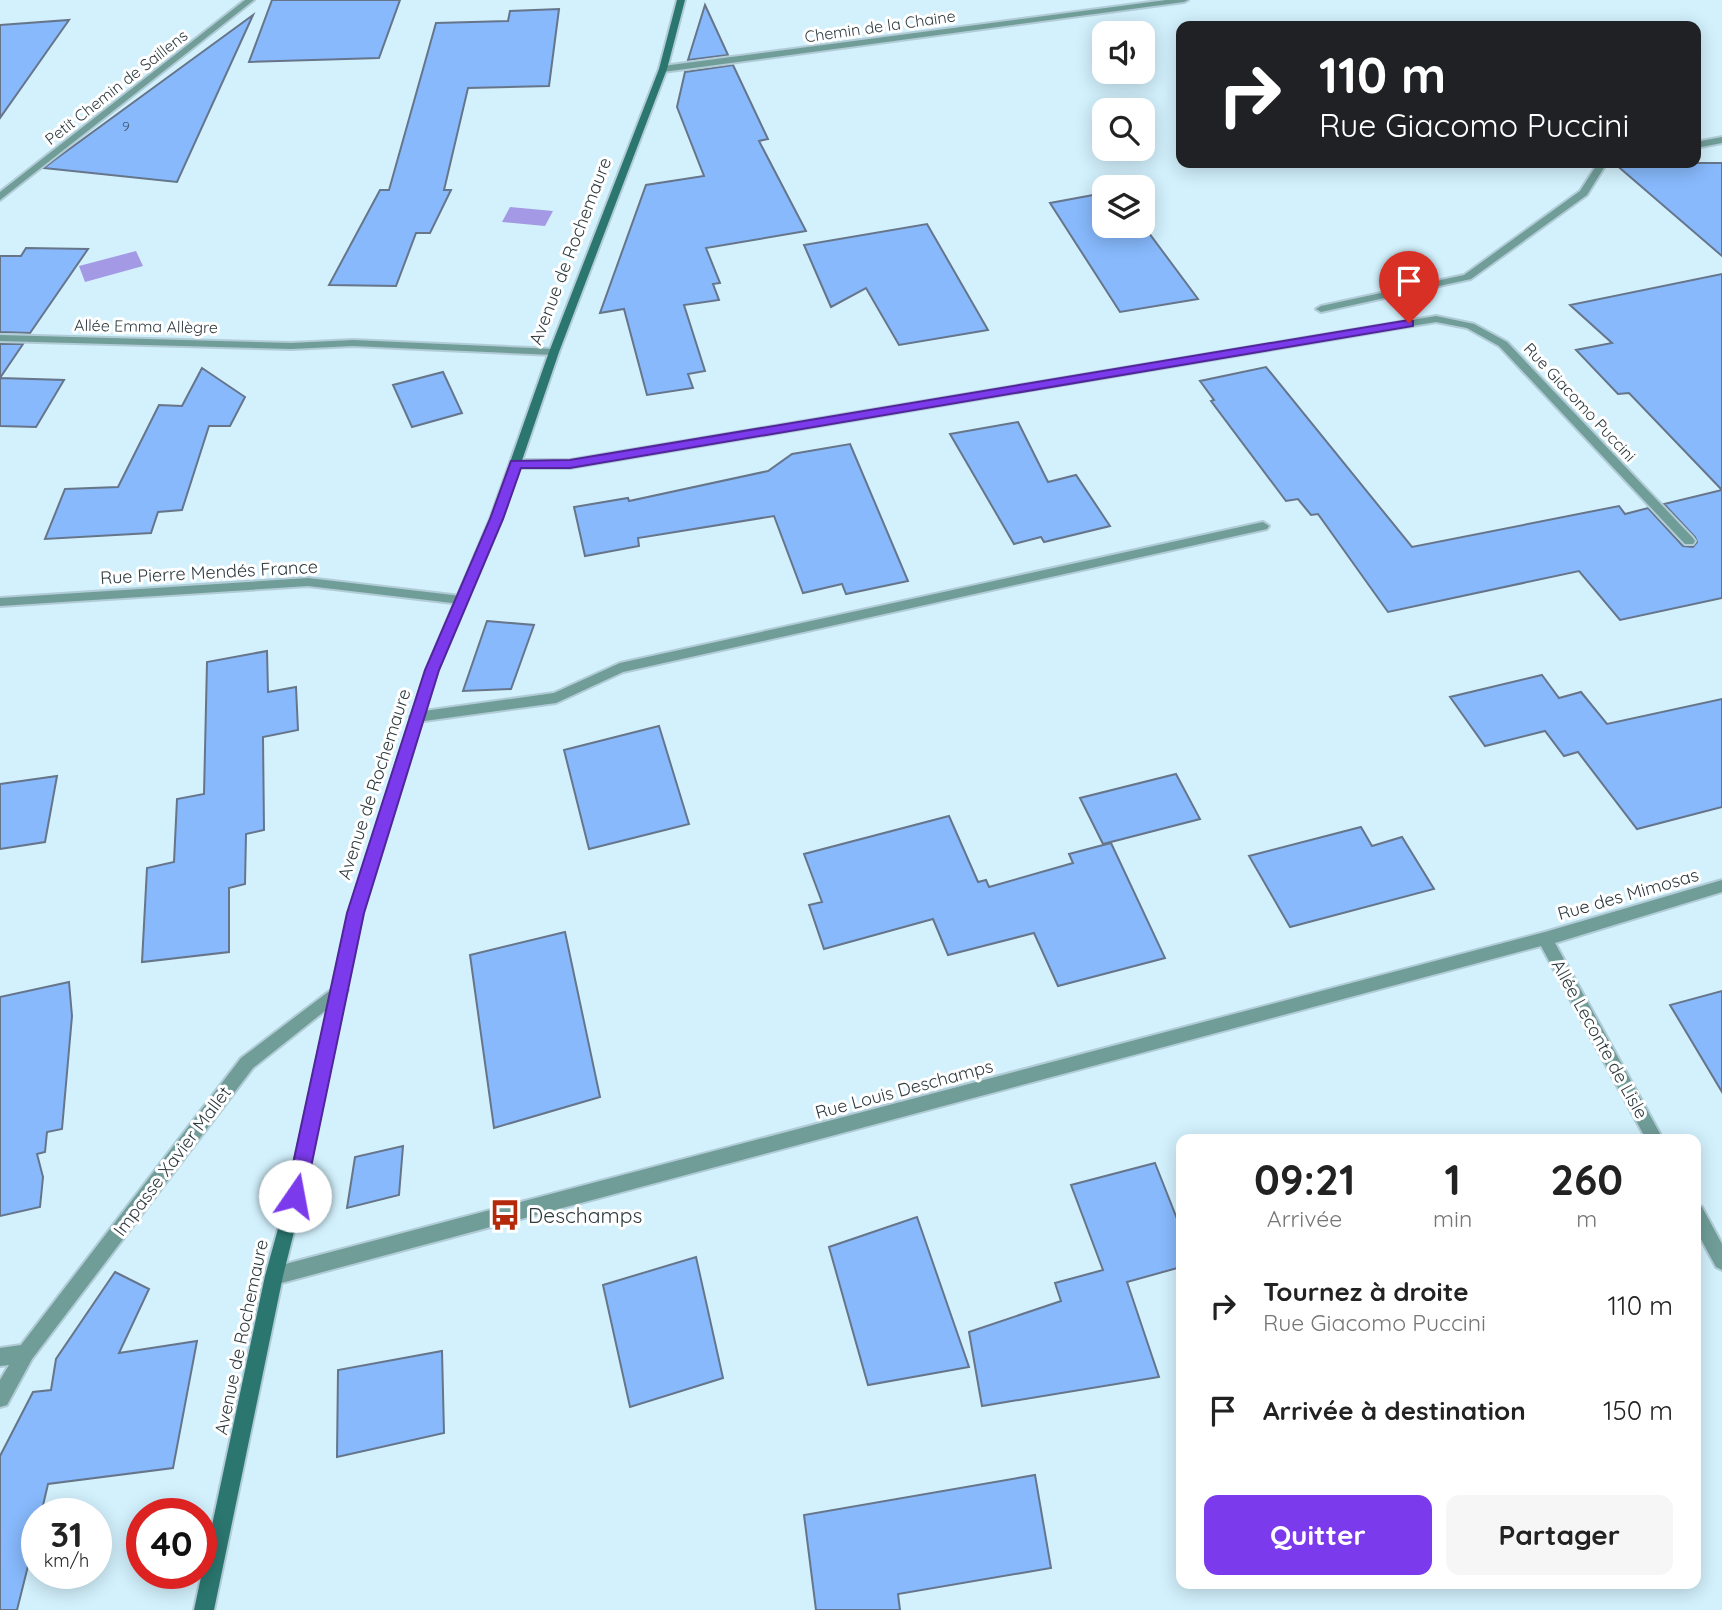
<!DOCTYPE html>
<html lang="fr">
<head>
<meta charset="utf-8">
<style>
  body { margin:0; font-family:Quicksand,sans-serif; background:#f6f6f6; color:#222; height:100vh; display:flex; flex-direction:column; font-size:26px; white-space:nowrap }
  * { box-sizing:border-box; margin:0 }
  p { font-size:23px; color:#767676 }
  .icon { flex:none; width:38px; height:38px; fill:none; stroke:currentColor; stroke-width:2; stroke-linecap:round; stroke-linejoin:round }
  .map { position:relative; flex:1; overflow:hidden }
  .sheet { position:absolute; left:1176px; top:1134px; width:525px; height:455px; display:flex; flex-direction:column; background:#fff; border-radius:14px; box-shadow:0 4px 18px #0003 }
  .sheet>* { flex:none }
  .hud { position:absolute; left:1176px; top:21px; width:525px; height:147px; border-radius:14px; box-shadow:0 4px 18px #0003; background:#202124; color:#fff; overflow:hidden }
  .controls { position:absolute; left:1092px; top:21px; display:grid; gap:14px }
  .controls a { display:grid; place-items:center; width:63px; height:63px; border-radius:14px; background:#fff; box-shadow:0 4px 18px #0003; font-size:35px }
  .speed { position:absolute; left:21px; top:1498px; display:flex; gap:14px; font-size:35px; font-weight:700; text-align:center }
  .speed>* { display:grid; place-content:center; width:91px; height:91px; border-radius:50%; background:#fff; box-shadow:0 4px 18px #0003; line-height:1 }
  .speed small { font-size:18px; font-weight:400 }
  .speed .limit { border:10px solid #d22; background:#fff; color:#111 }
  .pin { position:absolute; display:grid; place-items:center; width:60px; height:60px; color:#fff; margin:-72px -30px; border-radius:50% 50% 50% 0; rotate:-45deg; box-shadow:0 0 7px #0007 }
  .pin .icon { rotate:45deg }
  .me { position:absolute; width:77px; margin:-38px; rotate:12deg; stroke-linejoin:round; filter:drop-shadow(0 0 5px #0008) }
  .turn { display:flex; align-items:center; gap:24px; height:147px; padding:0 28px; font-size:32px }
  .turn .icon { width:91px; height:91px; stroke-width:2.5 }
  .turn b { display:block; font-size:49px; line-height:60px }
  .eta { display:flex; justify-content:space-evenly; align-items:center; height:119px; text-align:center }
  .eta b { font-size:42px; font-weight:700; line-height:49px }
  .cta { display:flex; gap:14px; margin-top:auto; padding:14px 28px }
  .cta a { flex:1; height:80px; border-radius:14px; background:#7c3aed; color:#fff; font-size:28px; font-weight:700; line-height:80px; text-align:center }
  .cta a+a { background:#f6f6f6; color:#222 }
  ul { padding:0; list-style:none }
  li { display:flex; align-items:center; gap:21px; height:105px; padding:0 28px }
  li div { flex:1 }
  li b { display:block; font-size:26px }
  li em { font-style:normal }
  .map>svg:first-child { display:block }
  .water { fill:#a499e5 }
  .building { fill:#87b9fc; stroke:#66758a; stroke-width:2 }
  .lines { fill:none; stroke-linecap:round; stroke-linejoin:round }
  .lane-casing { stroke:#b1ccd7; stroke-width:4 }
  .street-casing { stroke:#b1ccd7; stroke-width:4 }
  .secondary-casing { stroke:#b1ccd7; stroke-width:4 }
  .lane { fill:#709d98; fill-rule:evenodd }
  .street { fill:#709d98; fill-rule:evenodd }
  .secondary { fill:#2b7770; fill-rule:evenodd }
  .route { fill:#7c3aed; stroke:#51269a; stroke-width:2 }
  .labels { text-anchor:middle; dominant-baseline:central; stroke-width:6; stroke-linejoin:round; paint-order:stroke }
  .number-label { font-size:14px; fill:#445a6e }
  .far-street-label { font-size:16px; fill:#2d3a3e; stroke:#fff }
  .street-label { font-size:18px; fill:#2d3a3e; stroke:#fff }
  .near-poi-label { font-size:21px; fill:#2d3a3e; stroke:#fff; text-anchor:start }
</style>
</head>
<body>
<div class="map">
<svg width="1722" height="1610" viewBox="0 0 1722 1610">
  <rect width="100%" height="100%" fill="#d2f1fd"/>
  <path class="water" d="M 510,207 L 553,211 L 545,226 L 502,222 Z
    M 136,251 L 143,266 L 85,282 L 79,266 Z"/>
  <path class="building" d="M 272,0 L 400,0 L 379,58 L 249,62 Z
    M 705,5 L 728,55 L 688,60 Z
    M 559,9 L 549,86 L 468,88 L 444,190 L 451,190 L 430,233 L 416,233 L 396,286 L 329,285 L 380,190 L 389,190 L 436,23 L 508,21 L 510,11 Z
    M 253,15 L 177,182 L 44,168 L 53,161 Z
    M 69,20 L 0,118 L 0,25 Z
    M 733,65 L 768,139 L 759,141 L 806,231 L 706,248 L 720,283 L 713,284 L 719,300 L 684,305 L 705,371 L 688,374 L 693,388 L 647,395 L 624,309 L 600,313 L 646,185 L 704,176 L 677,107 L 685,72 Z
    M 1614,163 L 1722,163 L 1722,256 Z
    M 1104,193 L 1104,226 L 1143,225 L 1198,299 L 1120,312 L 1050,203 Z
    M 927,224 L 988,330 L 899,345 L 866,288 L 831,307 L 804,245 Z
    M 26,248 L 88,249 L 30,333 L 0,332 L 0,256 L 21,256 Z
    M 1722,274 L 1722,598 L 1620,620 L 1579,571 L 1388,612 L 1318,514 L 1311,515 L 1298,499 L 1286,501 L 1211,401 L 1214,400 L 1200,381 L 1266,367 L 1412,547 L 1619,506 L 1625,514 L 1648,508 L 1683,546 L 1693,547 L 1697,542 L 1695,537 L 1664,504 L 1722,490 L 1629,393 L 1618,394 L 1576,350 L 1612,343 L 1570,305 Z
    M 0,344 L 23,344 L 0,378 L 64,380 L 36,427 L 0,426 Z
    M 202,368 L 245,397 L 230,426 L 209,426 L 182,510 L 158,512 L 151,533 L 45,539 L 65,489 L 118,487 L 159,405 L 182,406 Z
    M 443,372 L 462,413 L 412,427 L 393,385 Z
    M 1018,422 L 1048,482 L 1076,475 L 1110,526 L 1044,542 L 1041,537 L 1014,544 L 950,434 Z
    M 850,444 L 908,581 L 846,594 L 842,584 L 803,593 L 774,516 L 638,538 L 639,546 L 585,556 L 574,507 L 628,498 L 629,501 L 768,471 L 792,454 Z
    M 487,621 L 534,625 L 511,689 L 463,691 Z
    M 267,651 L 268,692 L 296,687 L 298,730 L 263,737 L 264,830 L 246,834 L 245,884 L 229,888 L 229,952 L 142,962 L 147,868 L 174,862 L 177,799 L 204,794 L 207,662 Z
    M 1542,675 L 1559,698 L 1581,692 L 1607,724 L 1722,699 L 1722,807 L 1637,829 L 1578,752 L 1564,756 L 1545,731 L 1485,746 L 1450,697 Z
    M 659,726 L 689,824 L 589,849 L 564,750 Z
    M 1176,774 L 1200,819 L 1103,844 L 1080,798 Z
    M 57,776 L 45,842 L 0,849 L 0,784 Z
    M 949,816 L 978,882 L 986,880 L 989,887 L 1073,863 L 1069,854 L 1111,843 L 1165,958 L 1058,986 L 1034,933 L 948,955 L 933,919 L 824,949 L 809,905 L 822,902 L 804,854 Z
    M 1361,827 L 1372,846 L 1402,837 L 1434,889 L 1290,927 L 1249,856 Z
    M 565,932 L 600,1097 L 494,1128 L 470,955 Z
    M 69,982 L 72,1016 L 62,1129 L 47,1132 L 45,1152 L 37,1154 L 43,1177 L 40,1207 L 0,1216 L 0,997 Z
    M 1722,991 L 1722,1092 L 1670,1005 Z
    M 403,1146 L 399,1195 L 347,1208 L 355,1157 Z
    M 1155,1163 L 1181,1229 L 1181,1267 L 1127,1282 L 1159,1377 L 982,1406 L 969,1332 L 1061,1301 L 1055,1283 L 1103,1270 L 1071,1185 Z
    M 917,1217 L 969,1367 L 868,1385 L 829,1247 Z
    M 696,1257 L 723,1378 L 630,1407 L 603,1285 Z
    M 115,1272 L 149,1289 L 119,1353 L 197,1341 L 173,1468 L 48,1484 L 41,1514 L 37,1514 L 37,1530 L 17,1610 L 0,1610 L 0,1456 L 33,1392 L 51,1390 L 56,1359 Z
    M 442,1351 L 444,1433 L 337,1457 L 338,1370 Z
    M 1035,1475 L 1051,1568 L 898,1594 L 900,1610 L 816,1610 L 804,1515 Z"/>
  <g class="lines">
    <defs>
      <path id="lane" d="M 1722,137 L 1722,143 L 1696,148 L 1696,142 Z
        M 1598,163 L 1612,163 L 1605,166 L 1587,195 L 1471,279 L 1321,312 L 1316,309 L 1321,306 L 1464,275 L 1580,191 Z"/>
      <path id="street" d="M 245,0 L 254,0 L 0,200 L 0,192 Z
        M 1166,0 L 1188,0 L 1184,2 L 663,72 L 659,69 L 663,66 Z
        M 1436,316 L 1474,324 L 1507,342 L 1693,538 L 1695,541 L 1693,544 L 1685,544 L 1499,346 L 1467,328 L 1436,322 L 570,468 L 516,468 L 510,464 L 516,460 L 570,460 Z
        M 0,335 L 291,343 L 353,340 L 554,349 L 559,352 L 554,355 L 353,346 L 291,349 L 0,341 Z
        M 1263,522 L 1269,526 L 1267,529 L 623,672 L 556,703 L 417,722 L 410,717 L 417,712 L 554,693 L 620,663 Z
        M 308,578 L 461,596 L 467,600 L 461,604 L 308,586 L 0,606 L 0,598 Z
        M 1722,880 L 1722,892 L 1555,943 L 1663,1139 L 1646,1139 L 1541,946 L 274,1285 L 268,1282 L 265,1276 L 268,1270 L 274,1267 L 1545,932 Z
        M 340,983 L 345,985 L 348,990 L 345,995 L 253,1068 L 32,1359 L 7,1405 L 0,1407 L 0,1380 L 9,1365 L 0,1366 L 0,1348 L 21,1345 L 241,1058 Z
        M 1696,1205 L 1702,1207 L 1722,1244 L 1722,1270 L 1716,1267 L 1696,1230 Z"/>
      <path id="secondary" d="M 677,0 L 685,0 L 667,69 L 559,352 L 502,519 L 438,670 L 363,913 L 303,1196 L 283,1276 L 214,1610 L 194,1610 L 265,1276 L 287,1196 L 349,913 L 426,670 L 490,519 L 549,352 L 659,69 Z"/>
    </defs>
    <use href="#lane" class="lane-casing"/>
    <use href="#street" class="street-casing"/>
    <use href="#secondary" class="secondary-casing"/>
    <use href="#lane" class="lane"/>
    <use href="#street" class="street"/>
    <use href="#secondary" class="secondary"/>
  </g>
  <path class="route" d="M 1409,320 L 1413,321 L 1413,326 L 570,468 L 521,468 L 503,519 L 439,670 L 364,913 L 305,1196 L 302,1202 L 295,1205 L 288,1202 L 286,1196 L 347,913 L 425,670 L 490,519 L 511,461 L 570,460 Z"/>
  <defs>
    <symbol id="bus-bare" viewBox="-9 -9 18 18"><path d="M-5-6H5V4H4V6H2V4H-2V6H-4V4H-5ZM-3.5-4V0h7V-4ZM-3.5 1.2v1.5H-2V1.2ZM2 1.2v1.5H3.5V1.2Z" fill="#b4290a" stroke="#fff" stroke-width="2.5" paint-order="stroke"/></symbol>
  </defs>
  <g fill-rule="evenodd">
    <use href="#bus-bare" x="483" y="1193" width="44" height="44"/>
  </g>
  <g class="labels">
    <g class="number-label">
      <text x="126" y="126">9</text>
    </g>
    <g class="far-street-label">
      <text transform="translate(880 26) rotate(-8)">Chemin de la Chaine</text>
      <text transform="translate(116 87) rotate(-38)">Petit Chemin de Saillens</text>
      <text transform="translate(146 326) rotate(1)">Allée Emma Allègre</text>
      <text transform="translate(1580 402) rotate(47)">Rue Giacomo Puccini</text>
    </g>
    <g class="street-label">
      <text transform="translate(570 251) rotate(-69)">Avenue de Rochemaure</text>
      <text transform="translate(209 572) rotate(-3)">Rue Pierre Mendés France</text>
      <text transform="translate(374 784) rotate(-72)">Avenue de Rochemaure</text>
      <text transform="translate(1628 894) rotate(-16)">Rue des Mimosas</text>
      <text transform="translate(1600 1039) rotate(61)">Allée Leconte de Lisle</text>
      <text transform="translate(904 1089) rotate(-15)">Rue Louis Deschamps</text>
      <text transform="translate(172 1161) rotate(-53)">Impasse Xavier Mallet</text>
      <text transform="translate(241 1337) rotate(-78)">Avenue de Rochemaure</text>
    </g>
    <g class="near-poi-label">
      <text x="528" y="1215">Deschamps</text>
    </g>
  </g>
</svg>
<div class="controls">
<a><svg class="icon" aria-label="sound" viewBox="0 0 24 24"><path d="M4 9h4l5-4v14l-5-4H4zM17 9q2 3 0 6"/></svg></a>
<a><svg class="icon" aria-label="search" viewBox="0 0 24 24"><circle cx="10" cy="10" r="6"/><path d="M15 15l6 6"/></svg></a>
<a><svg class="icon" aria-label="layers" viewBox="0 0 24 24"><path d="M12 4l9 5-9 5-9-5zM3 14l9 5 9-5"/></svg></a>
</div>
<div class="speed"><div>31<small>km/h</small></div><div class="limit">40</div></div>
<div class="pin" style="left:1409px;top:323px;background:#d93025"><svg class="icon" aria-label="arrive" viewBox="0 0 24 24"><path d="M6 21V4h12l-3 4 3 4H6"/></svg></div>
<svg class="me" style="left:295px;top:1196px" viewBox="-20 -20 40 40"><circle r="19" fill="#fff"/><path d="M0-13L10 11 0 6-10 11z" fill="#7c3aed"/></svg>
<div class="hud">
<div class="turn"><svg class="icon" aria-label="right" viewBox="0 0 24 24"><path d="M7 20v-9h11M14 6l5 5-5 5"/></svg><div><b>110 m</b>Rue Giacomo Puccini</div></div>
</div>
<section class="sheet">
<div class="eta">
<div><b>09:21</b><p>Arrivée</p></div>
<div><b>1</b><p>min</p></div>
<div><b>260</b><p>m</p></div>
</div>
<ul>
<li><svg class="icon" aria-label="right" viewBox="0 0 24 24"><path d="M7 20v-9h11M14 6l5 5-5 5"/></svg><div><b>Tournez à droite</b><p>Rue Giacomo Puccini</p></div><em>110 m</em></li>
<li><svg class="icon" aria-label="arrive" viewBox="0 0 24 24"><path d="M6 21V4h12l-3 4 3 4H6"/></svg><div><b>Arrivée à destination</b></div><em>150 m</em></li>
</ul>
<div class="cta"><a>Quitter</a><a>Partager</a></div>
</section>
</div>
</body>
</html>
